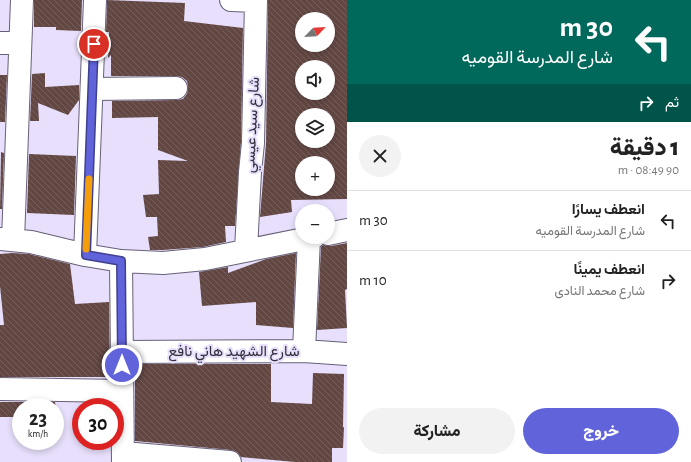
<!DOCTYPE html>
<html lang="ar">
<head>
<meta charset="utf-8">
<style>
  body { margin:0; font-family:"Alegreya Sans",Vazirmatn,sans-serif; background:#f2f2f2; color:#222; direction:rtl; height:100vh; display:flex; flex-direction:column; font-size:15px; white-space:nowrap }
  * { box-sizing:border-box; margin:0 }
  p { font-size:13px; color:#767676 }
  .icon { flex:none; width:22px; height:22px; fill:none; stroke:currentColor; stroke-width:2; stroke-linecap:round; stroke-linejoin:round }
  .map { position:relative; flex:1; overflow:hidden; direction:ltr }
  .drawer { display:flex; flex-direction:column; background:#fff; width:344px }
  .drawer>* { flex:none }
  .banner { background:#00695c; color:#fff; overflow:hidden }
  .needle { width:26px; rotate:65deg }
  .controls { position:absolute; left:295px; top:12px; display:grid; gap:8px }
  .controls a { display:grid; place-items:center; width:40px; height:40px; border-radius:50%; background:#fff; box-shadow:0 2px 6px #0003; font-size:20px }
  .speed { position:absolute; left:12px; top:398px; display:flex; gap:8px; font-size:20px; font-weight:700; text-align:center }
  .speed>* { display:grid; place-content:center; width:52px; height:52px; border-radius:50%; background:#fff; box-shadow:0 2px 6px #0003; line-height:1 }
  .speed small { font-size:10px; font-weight:400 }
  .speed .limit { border:6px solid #d22; background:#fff; color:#111 }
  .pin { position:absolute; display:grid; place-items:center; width:34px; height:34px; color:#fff; margin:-17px; border:2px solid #fff; border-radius:50%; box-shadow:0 1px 4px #0007 }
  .me { position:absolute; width:44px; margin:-22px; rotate:0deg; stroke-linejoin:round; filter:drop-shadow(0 0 3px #0008) }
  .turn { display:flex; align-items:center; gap:14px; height:84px; padding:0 12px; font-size:18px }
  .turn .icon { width:52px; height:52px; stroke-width:2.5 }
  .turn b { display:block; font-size:28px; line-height:34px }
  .then { display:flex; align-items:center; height:38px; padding:0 12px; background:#0003; gap:8px; font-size:15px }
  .round { display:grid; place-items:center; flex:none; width:42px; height:42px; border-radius:21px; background:#f2f2f2 }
  .summary { display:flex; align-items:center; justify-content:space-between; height:68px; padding:0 12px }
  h1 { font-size:24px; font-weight:800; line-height:30px }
  .button { display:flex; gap:8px; margin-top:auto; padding:8px 12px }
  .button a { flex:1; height:46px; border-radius:24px; background:#6163db; color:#fff; font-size:16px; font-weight:800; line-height:46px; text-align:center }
  .button a+a { background:#f2f2f2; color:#222 }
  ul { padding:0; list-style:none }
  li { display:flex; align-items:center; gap:12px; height:60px; padding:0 12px; border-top:1px solid #e0e0e0 }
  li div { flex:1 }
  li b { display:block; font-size:15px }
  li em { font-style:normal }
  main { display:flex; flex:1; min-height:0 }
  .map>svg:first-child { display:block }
  .building { fill:url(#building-back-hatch); fill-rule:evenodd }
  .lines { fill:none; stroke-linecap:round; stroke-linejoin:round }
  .minor-casing { stroke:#676078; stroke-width:24 }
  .minor { stroke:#fff; stroke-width:22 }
  .route-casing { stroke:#3f408e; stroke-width:10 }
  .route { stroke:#6163db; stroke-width:7 }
  .slow { stroke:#f59e0b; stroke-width:7 }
  .labels { text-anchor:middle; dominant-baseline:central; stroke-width:4; stroke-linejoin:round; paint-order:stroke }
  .street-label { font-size:15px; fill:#34303b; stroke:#e7dffb }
</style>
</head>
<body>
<main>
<section class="drawer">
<div class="banner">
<div class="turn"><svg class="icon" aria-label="left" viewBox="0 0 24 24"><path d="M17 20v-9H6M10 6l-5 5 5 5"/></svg><div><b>30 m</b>شارع المدرسة القوميه</div></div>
<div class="then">ثم<svg class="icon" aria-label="right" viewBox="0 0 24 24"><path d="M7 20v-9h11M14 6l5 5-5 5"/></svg></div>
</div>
<div class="summary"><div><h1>1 دقيقة</h1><p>90 m · 08:49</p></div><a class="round"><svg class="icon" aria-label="close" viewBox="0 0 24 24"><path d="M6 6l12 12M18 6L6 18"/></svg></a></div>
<ul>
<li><svg class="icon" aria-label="left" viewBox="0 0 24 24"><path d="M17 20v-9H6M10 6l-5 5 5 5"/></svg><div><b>انعطف يسارًا</b><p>شارع المدرسة القوميه</p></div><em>30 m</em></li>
<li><svg class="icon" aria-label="right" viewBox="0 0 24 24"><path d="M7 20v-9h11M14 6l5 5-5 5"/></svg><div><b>انعطف يمينًا</b><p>شارع محمد النادى</p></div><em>10 m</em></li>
</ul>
<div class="button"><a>خروج</a><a>مشاركة</a></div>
</section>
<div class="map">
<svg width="347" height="462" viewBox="0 0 347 462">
  <defs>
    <pattern id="building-back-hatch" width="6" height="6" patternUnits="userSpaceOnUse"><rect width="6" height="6" fill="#624743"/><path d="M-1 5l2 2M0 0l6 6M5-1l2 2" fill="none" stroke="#755f5d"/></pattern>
  </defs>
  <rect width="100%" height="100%" fill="#e7dffb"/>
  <path class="building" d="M 34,0 L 82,0 L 81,31 L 56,30 L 56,27 L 34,27 Z
    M 107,0 L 185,3 L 184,21 L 243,28 L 241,142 L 235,226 L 225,226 L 226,242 L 203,247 L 163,250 L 150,250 L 148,237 L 158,236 L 157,217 L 146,217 L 143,195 L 159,194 L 158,160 L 188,161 L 158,150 L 158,117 L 112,118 L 112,101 L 177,100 L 183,99 L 187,94 L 188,87 L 187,81 L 182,77 L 176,76 L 111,76 L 111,55 L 108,58 L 109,32 L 106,32 Z
    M 268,0 L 347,0 L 347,199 L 291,200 L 292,212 L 260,217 L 266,143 ZM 302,19 L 328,19 L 328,45 L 302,45 ZM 302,67 L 328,67 L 328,93 L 302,93 ZM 302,115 L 328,115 L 328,141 L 302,141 ZM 302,163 L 328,163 L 328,189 L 302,189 Z
    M 45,73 L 45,87 L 79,85 L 79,100 L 68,115 L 38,103 L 39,121 L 30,121 L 32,74 Z
    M 0,75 L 7,75 L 5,122 L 0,122 Z
    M 1,152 L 4,153 L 2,209 L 0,209 Z
    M 29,154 L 76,156 L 74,215 L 27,213 Z
    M 347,243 L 347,289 L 345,290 L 347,328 L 317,330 L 321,247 L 323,245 L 331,246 Z
    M 12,253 L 29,254 L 70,264 L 75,304 L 109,302 L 110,377 L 0,377 L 0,325 L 4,325 L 0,286 L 0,254 Z
    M 296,253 L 293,328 L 256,325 L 256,302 L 202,306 L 199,272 L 228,267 L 228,273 L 266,259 Z
    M 135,364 L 271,364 L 271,402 L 312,404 L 313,373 L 344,374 L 343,427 L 344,427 L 343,448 L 332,448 L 332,462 L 295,462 L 241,457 L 237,452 L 231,450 L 135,441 Z
    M 0,402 L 55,402 L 57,417 L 55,417 L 55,407 L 21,407 L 21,417 L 0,417 Z"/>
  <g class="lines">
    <defs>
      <path id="minor" d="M 231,0 L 256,1
        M 0,43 L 20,43
        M 92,89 L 176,88
        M 328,234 L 347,230
        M 0,239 L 31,242 L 85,255 L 121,261 L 163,263 L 205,259 L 314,237
        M 13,240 L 22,0
        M 246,250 L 250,172 L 253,143 L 256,0
        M 85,255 L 95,0
        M 121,261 L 123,462
        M 304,351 L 309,238
        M 122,352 L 304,351 L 347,354
        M 0,389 L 122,391
        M 123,453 L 230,462"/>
    </defs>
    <use href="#minor" class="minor-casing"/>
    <use href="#minor" class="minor"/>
  </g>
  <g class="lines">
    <defs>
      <path id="route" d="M 94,44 L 86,255 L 121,261 L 122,365"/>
    </defs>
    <use href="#route" class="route-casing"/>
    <use href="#route" class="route"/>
    <path class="slow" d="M 86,249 L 89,179"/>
  </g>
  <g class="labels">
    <g class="street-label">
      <text transform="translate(252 125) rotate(-87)">شارع سيد عيسي</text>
      <text x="234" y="351">شارع الشهيد هاني نافع</text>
    </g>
  </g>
</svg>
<div class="controls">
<a><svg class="needle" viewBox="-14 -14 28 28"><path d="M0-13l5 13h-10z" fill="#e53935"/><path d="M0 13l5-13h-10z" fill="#767676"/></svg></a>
<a><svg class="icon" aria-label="sound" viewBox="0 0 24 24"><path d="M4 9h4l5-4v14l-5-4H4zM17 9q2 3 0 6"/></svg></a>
<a><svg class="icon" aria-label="layers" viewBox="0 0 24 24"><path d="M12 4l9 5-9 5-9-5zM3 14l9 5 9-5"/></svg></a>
<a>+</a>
<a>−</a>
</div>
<div class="speed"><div>23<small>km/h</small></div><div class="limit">30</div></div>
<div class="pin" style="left:94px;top:44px;background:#d93025"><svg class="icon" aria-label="arrive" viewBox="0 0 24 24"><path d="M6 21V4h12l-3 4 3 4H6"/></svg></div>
<svg class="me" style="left:122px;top:365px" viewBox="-20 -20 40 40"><circle r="17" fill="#6163db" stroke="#fff" stroke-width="3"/><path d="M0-11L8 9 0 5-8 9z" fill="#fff"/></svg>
</div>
</main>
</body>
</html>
